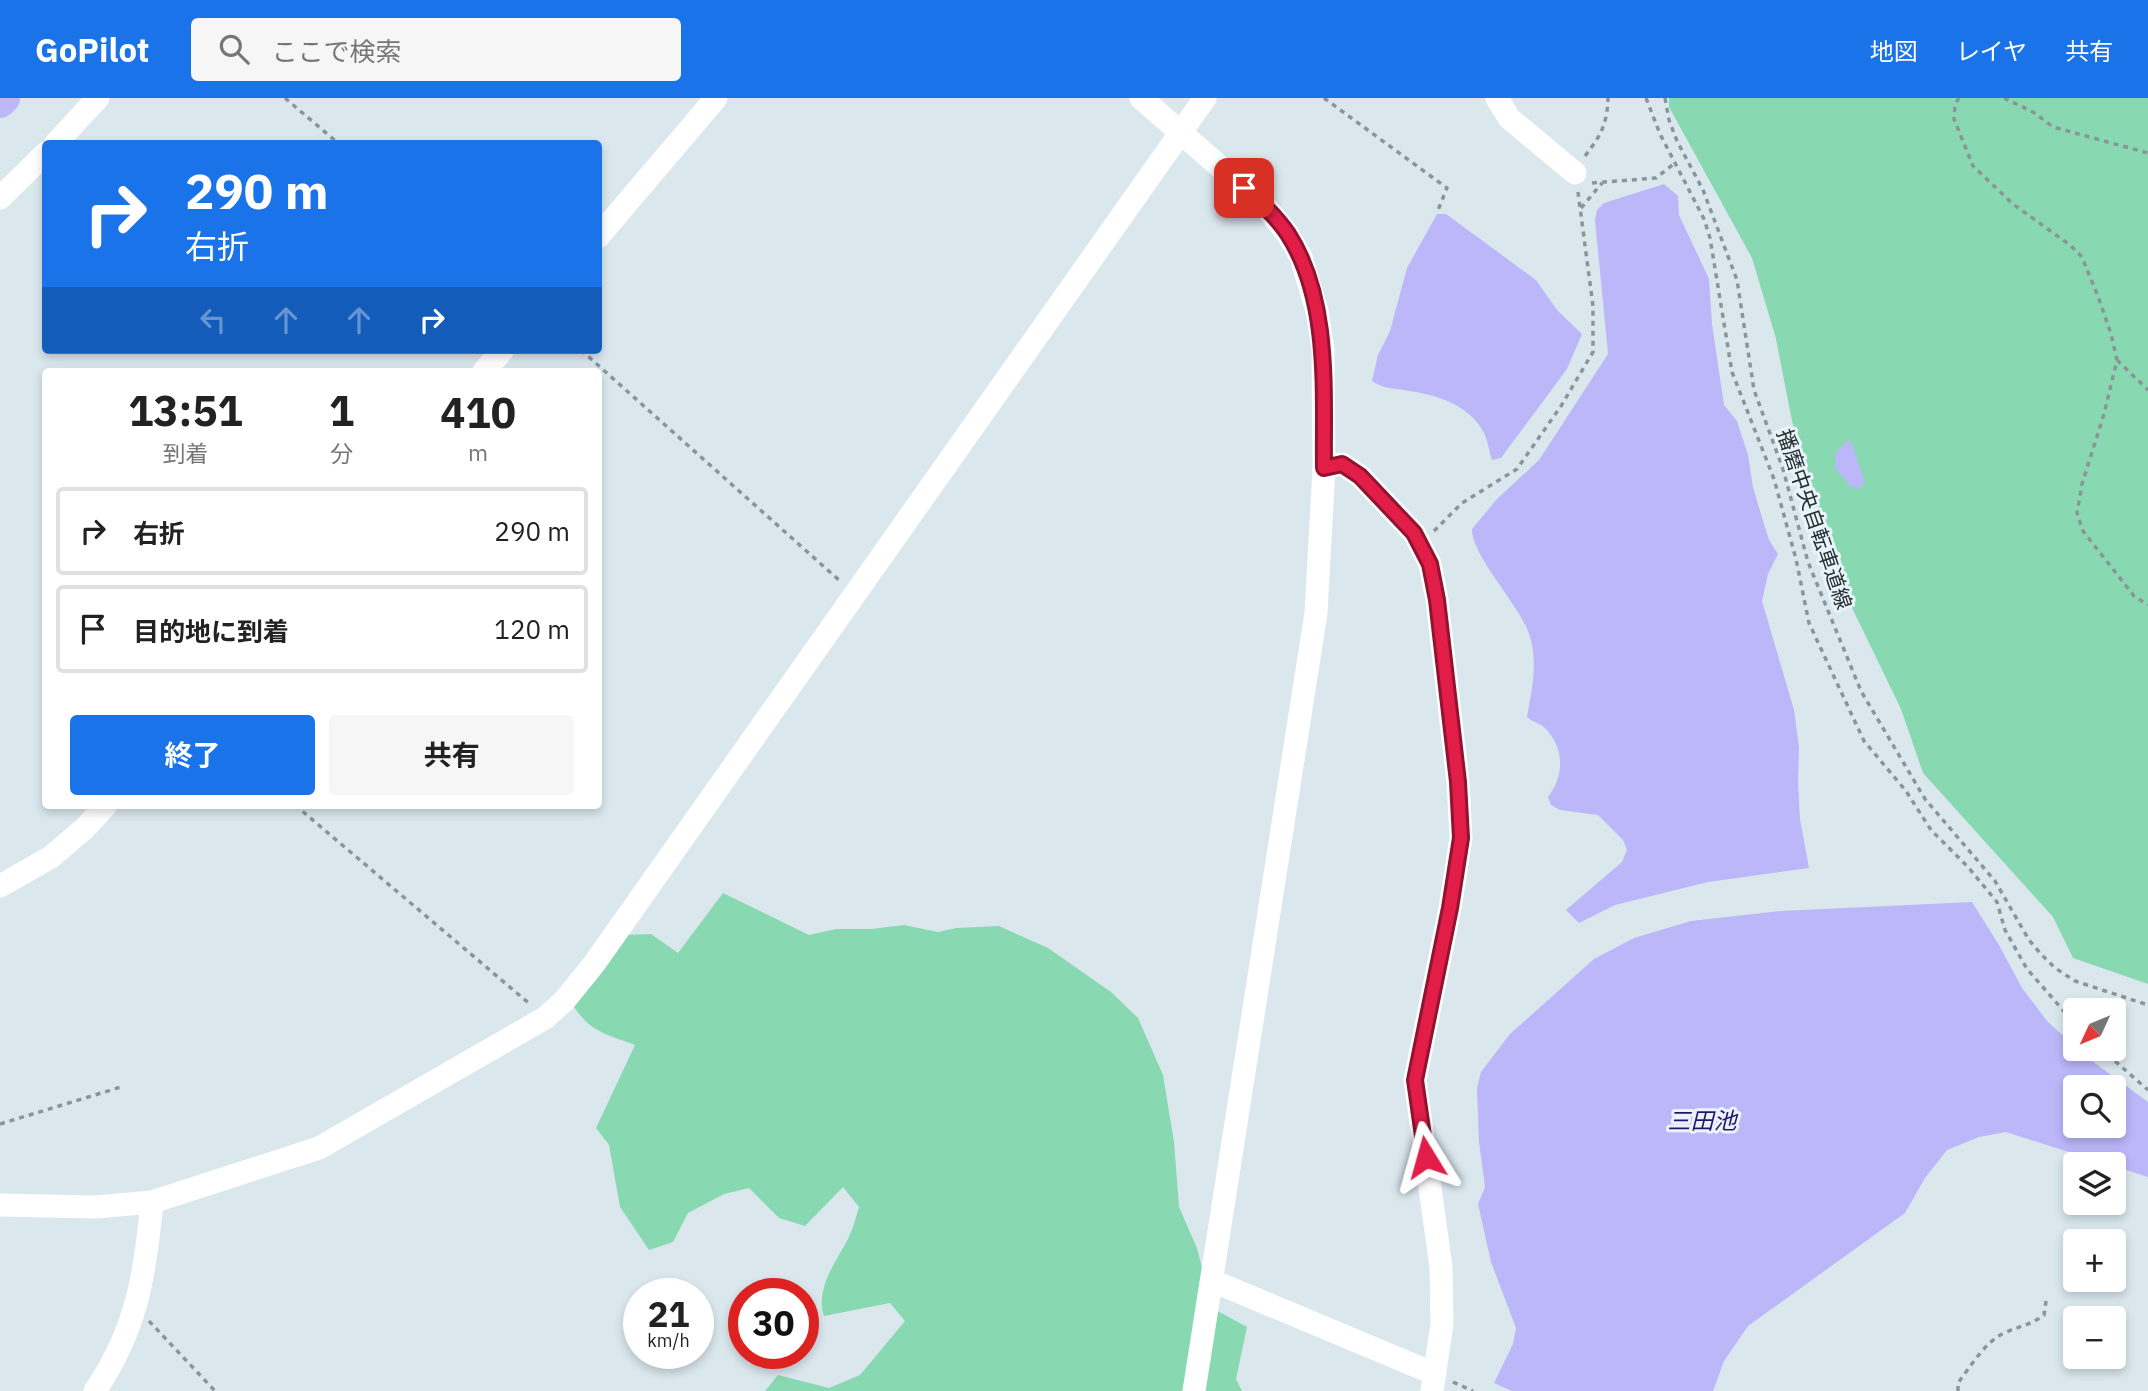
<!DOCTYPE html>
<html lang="ja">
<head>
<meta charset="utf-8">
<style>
  body { margin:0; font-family:"IBM Plex Sans","Noto Sans JP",sans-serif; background:#f6f6f6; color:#222; height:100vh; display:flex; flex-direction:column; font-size:26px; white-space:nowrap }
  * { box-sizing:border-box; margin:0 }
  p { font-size:23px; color:#767676 }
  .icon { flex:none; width:38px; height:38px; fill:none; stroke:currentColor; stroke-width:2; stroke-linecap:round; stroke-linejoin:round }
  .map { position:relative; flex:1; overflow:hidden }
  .details { position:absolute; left:42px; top:270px; width:560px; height:441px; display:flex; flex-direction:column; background:#fff; border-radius:7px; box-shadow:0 4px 10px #0003 }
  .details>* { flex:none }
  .banner { position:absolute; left:42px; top:42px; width:560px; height:214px; border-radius:7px; box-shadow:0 4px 10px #0003; background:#1a73e8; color:#fff; overflow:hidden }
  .needle { width:46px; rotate:226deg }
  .tools { position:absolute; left:2063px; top:900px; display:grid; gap:14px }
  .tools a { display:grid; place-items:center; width:63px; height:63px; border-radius:7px; background:#fff; box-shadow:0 4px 10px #0003; font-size:35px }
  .speed { position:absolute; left:623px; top:1180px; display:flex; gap:14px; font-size:35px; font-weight:700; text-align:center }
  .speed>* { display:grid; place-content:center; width:91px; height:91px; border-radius:50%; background:#fff; box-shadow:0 4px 10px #0003; line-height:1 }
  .speed small { font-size:18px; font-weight:400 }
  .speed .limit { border:10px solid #d22; background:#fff; color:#111 }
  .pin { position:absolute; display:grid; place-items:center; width:60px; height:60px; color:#fff; margin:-30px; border-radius:14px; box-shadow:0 4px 10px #0006 }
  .me { position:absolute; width:77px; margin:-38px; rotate:352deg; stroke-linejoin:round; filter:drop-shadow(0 0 5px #0008) }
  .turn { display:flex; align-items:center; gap:24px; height:147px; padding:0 28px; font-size:32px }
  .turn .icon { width:91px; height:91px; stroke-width:2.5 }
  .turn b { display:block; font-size:49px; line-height:60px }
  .lanes { display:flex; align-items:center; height:66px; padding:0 28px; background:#0003; justify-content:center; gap:35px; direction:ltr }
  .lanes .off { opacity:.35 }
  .eta { display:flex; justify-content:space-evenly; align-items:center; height:119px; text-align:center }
  .eta b { font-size:42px; font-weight:700; line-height:49px }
  .cta { display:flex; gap:14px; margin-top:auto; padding:14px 28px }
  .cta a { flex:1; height:80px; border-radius:7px; background:#1a73e8; color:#fff; font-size:28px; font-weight:700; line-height:80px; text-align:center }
  .cta a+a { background:#f6f6f6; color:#222 }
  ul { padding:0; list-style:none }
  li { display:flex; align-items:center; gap:21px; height:88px; margin:0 14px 10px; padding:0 14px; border:4px solid #e0e0e0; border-radius:7px }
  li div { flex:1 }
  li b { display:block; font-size:26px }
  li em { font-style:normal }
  header { display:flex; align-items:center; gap:42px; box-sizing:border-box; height:98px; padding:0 35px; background:#1a73e8; color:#fff }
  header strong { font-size:33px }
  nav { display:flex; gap:38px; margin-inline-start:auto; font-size:24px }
  .search { width:490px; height:63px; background:#f6f6f6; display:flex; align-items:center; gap:18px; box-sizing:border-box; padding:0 24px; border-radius:7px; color:#767676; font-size:26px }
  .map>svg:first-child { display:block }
  .green { fill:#88d9b1 }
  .water { fill:#bbb7f9; fill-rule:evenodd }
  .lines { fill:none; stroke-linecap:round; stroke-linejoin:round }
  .river { stroke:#bbb7f9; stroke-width:32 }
  .path { stroke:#8b9599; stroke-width:3.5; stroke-dasharray:5 5; stroke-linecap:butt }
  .minor { stroke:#fff; stroke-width:23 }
  .route-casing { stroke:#92132f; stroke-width:18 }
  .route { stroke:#e11d48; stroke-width:12 }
  .labels { text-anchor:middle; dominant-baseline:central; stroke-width:6; stroke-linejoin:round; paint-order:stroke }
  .street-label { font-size:21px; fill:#282d2f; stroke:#e7f5fb }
  .water-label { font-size:23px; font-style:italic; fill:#2b106d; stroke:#e7f5fb }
</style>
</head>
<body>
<header>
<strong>GoPilot</strong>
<div class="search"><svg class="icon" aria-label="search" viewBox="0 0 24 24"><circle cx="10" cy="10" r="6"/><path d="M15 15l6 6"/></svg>ここで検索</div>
<nav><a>地図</a><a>レイヤ</a><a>共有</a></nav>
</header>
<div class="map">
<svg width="2148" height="1293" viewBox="0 0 2148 1293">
  <rect width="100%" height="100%" fill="#dae8ee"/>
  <path class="green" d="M 1669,0 L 2148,0 L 2148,886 L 2073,860 L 2053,819 L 1923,675 L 1901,611 L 1841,487 L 1792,323 L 1776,241 L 1752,160 L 1669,9 Z
    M 723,795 L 809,837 L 836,831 L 871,831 L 904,827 L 938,834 L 956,830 L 999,828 L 1048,850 L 1111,894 L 1138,920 L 1163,977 L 1174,1044 L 1179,1109 L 1197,1150 L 1212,1210 L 1247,1229 L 1236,1281 L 1242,1293 L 765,1293 L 778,1277 L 829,1290 L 860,1277 L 905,1223 L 890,1205 L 824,1218 C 815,1190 836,1164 848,1141 C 853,1131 856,1119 859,1109 L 843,1089 L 805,1128 L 779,1120 L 749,1090 L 724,1096 L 688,1115 L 673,1144 L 649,1152 L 620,1109 L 609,1047 L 596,1030 L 635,947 C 605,936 590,934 572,906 L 623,837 L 651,836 L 678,855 Z"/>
  <path class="water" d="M 1664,86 L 1678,98 L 1679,117 L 1709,181 L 1712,226 L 1724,307 L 1737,323 L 1748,357 L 1753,389 L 1763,423 L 1769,442 L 1778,456 L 1768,476 L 1762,503 L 1794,612 L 1799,649 L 1798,685 L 1800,721 L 1809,770 L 1708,784 L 1615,807 L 1579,825 L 1566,812 L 1622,764 L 1627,752 L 1623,742 L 1598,717 L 1560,712 L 1551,707 L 1548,699 C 1564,678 1565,652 1546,631 C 1541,625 1532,624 1527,619 C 1532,591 1539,561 1528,533 C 1517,505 1471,456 1472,431 L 1497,401 L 1539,362 L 1608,256 L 1595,122 L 1597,112 L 1604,105 Z
    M 1437,116 L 1446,116 L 1536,182 L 1557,212 L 1582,236 L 1567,271 L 1501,360 L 1492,362 C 1489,353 1488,343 1484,335 C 1470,307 1437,297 1409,293 C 1395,290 1383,291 1372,283 L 1378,257 L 1390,233 L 1407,170 Z
    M 1850,341 L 1865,384 L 1859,391 L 1851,389 L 1835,370 L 1836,354 Z
    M 1972,804 L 1999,847 L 2022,890 L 2048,924 L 2088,960 L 2148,1004 L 2148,1079 L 2114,1068 L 2114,1066 L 2106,1066 L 2006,1034 L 1979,1039 L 1947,1052 L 1925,1080 L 1905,1115 L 1748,1228 L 1724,1263 L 1713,1293 L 1512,1293 L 1494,1285 L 1513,1246 L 1516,1230 L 1491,1164 L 1478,1106 L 1485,1089 L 1479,1044 L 1477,990 L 1481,974 L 1510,936 L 1594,861 L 1634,840 L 1691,823 L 1781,813 ZM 2076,989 L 2114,989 L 2114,1027 L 2076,1027 Z"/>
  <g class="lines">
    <path class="river" d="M 0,4 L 4,0"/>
    <path class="path" d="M 285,0 L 339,46
      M 1324,0 L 1447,90 L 1438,112
      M 1646,0 L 1660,36 L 1704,121 L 1710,140 L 1732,274 L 1774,381 L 1796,461 L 1809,525 L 1864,643 L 1906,693 L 1931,732 L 1968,769 L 1997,804 L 2005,832 L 2027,871 L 2076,927
      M 1665,0 L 1669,22 L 1677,43 L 1703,92 L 1737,182 L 1754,292 L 1783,371 L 1808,464 L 1861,593 L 1925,701 L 1995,783 L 2029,842 L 2040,855 L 2055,870 L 2075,883 L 2148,907
      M 1959,0 L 1955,6 L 1954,21 L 1973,68 L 2013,106 L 2070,147 L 2082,159 L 2099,201 L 2111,236 L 2117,262 L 2104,316 L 2082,386 L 2077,415 L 2083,433 L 2123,484 L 2134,498 L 2148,507
      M 2004,0 L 2033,14 L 2053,29 L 2148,55
      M 1585,58 C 1601,37 1607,27 1608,0
      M 1592,85 L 1656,80 L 1675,65
      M 1581,110 L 1602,85
      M 581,252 L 840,483
      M 2117,262 L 2148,292
      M 1434,433 L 1462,405 L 1517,371 L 1561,308 L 1593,254 L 1593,208 L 1578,94
      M 295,707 L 531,907
      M 2100,950 L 2148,992
      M 0,1026 L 121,989
      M 149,1223 L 215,1293
      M 1453,1284 L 1473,1293
      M 1958,1293 L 1958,1285 C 1970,1269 1985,1244 2004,1235 C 2019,1228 2029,1228 2044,1217 L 2046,1203"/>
    <path class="minor" d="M 1141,0 L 1265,108 L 1287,135 L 1301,159 L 1317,213 L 1323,251 L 1324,370 L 1316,515 L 1194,1293
      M 1497,0 L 1509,20 L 1575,75
      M 55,46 L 98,0
      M 0,100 L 46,55
      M 598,139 L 716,0
      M 484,273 L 503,252
      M 1324,370 L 1342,366 L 1360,378 L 1414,435 L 1430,466 L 1437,502 L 1458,684 L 1461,740 L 1450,810 L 1415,982 L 1441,1169 L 1442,1226 L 1432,1293
      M 0,788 L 51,759 L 85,730 L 106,707
      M 0,1107 L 96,1109 L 152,1104 L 319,1050 L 545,920 L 564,903 L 594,866 L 1205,0
      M 1213,1183 L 1435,1276
      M 95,1293 C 137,1231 145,1177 152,1104"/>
  </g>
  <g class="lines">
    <defs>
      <path id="route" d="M 1244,90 C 1260,104 1276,118 1288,136 C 1331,203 1323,295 1324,370 L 1342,366 L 1360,378 L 1414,435 L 1430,466 L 1437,502 L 1458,684 L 1461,740 L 1450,810 L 1415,982 L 1426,1059"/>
    </defs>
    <use href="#route" class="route-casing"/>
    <use href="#route" class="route"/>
  </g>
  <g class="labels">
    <g class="street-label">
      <text transform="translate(1815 421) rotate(71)">播磨中央自転車道線</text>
    </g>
    <g class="water-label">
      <text x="1702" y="1022">三田池</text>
    </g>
  </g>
</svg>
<div class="tools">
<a><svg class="needle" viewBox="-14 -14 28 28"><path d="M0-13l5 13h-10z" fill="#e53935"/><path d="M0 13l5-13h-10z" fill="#767676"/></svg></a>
<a><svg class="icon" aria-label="search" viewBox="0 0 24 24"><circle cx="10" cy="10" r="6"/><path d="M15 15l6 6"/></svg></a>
<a><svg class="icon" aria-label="layers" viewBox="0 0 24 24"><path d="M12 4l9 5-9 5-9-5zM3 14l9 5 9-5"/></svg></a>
<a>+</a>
<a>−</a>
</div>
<div class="speed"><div>21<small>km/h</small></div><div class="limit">30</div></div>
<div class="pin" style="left:1244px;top:90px;background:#d93025"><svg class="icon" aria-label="arrive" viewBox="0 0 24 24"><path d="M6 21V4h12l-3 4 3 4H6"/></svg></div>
<svg class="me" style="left:1426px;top:1059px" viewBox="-20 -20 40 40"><path d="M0-17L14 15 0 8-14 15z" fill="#e11d48" stroke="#fff" stroke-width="4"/></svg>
<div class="banner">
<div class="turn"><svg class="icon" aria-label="right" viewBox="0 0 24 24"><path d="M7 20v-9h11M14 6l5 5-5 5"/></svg><div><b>290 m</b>右折</div></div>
<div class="lanes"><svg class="icon off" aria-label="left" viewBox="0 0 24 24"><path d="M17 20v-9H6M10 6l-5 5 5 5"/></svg><svg class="icon off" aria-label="ahead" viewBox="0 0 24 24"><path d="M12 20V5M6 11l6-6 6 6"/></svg><svg class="icon off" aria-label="ahead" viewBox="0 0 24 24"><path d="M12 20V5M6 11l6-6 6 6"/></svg><svg class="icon" aria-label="right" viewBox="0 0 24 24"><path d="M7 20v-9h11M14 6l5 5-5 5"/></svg></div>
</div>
<section class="details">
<div class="eta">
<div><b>13:51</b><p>到着</p></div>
<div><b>1</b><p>分</p></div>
<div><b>410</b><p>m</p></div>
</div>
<ul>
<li><svg class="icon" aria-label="right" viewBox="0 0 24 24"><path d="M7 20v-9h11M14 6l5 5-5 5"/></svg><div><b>右折</b></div><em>290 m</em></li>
<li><svg class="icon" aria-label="arrive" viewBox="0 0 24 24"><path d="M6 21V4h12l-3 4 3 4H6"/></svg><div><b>目的地に到着</b></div><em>120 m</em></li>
</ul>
<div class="cta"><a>終了</a><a>共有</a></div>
</section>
</div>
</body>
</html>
